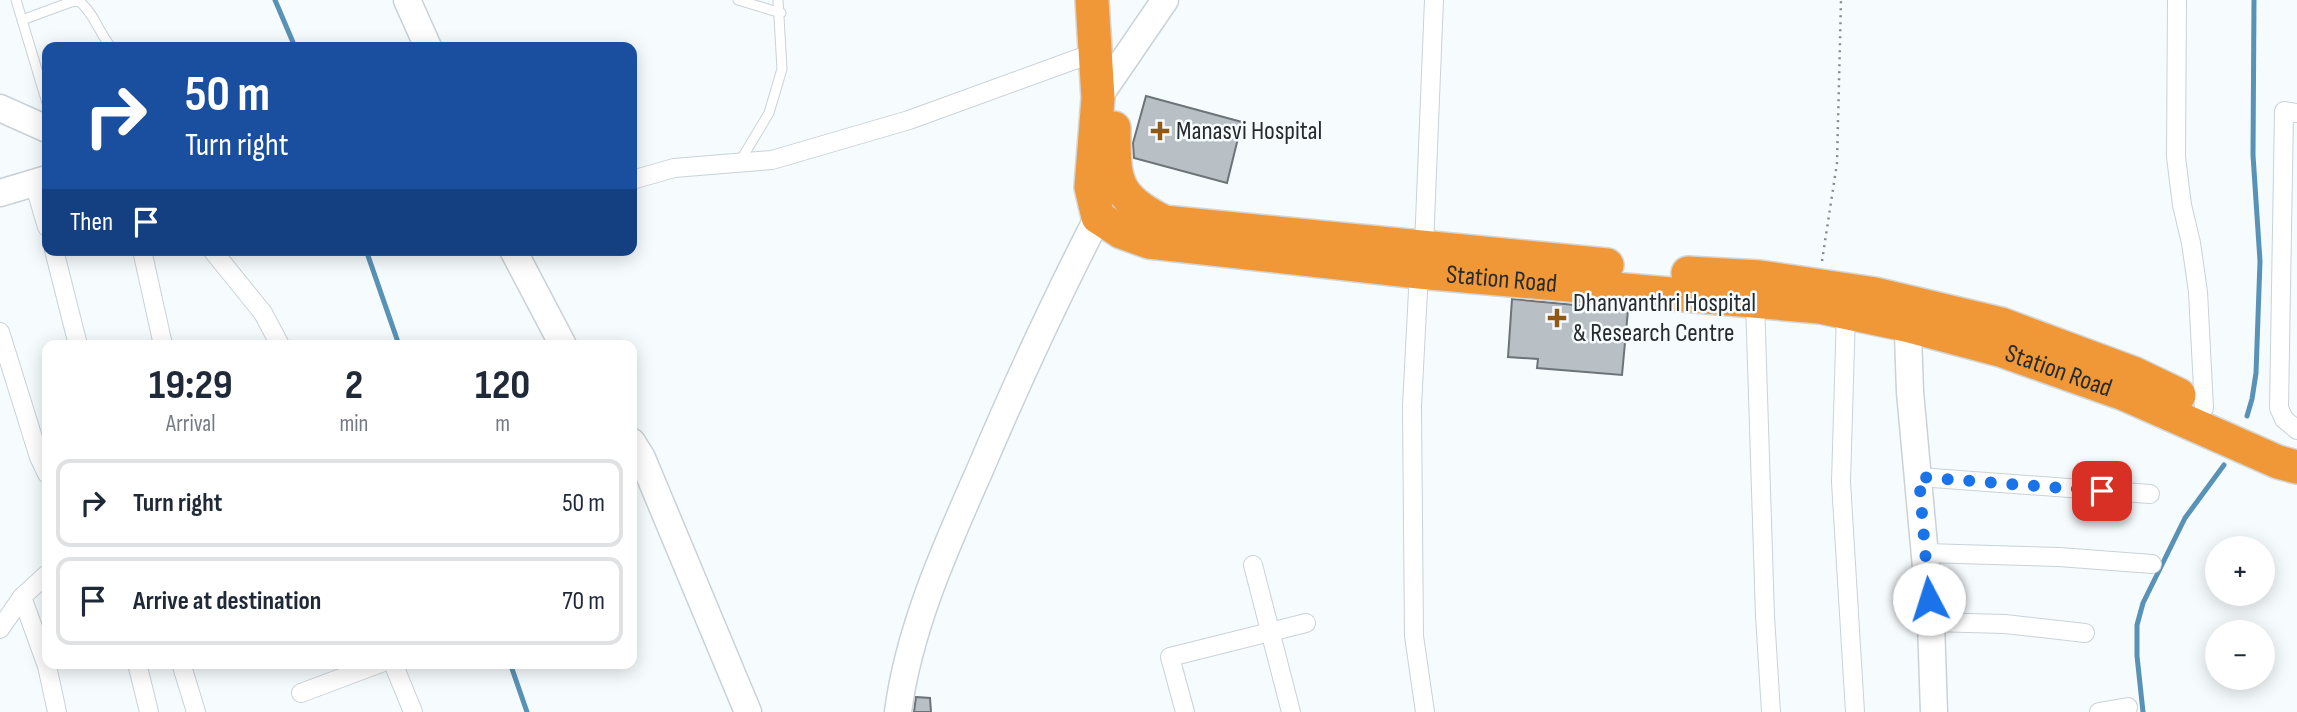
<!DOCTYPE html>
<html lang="en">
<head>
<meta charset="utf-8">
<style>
  body { margin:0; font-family:"Sofia Sans Condensed",sans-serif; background:#f6f6f7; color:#1f2937; height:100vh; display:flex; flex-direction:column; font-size:26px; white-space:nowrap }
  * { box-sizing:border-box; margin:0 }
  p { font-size:23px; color:#747a83 }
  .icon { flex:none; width:38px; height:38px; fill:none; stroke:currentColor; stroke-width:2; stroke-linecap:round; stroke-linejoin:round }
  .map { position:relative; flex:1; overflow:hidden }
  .side { position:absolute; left:42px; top:340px; width:595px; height:329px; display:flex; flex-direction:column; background:#fff; border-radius:14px; box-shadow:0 4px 18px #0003 }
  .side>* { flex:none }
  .hud { position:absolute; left:42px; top:42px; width:595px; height:214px; border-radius:14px; box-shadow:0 4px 18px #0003; background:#1a4fa0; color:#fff; overflow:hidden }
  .fabs { position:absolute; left:2205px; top:536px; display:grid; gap:14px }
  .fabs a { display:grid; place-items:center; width:70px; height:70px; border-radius:50%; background:#fff; box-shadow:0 4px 18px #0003; font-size:35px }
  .pin { position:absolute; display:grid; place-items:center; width:60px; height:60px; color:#fff; margin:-30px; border-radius:14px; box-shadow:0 4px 10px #0006 }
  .me { position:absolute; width:77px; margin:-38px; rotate:355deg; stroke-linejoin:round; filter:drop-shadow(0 0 5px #0008) }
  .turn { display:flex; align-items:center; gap:24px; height:147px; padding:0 28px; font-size:32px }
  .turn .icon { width:91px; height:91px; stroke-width:2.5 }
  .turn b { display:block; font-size:49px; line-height:60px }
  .then { display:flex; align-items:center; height:66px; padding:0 28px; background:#0003; gap:14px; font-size:26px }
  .eta { display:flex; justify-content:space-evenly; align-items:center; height:119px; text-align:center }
  .eta b { font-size:42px; font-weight:700; line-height:49px }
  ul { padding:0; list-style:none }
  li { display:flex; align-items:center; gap:21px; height:88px; margin:0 14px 10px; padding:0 14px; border:4px solid #e0e1e3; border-radius:14px }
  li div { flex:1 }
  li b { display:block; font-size:26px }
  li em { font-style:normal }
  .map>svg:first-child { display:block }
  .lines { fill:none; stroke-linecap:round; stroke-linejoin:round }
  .stream { stroke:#5892b6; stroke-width:5 }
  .building { fill:#b8c0c5; stroke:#6c7379; stroke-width:2 }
  .lane-casing { stroke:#c9d2d7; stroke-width:11 }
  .street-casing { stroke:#c9d2d7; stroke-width:20 }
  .secondary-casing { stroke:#c9d2d7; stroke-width:29 }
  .highway-casing { stroke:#d4d5d5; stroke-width:36 }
  .path { stroke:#868a8d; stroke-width:2.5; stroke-dasharray:2 5; stroke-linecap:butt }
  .lane { stroke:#fff; stroke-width:9 }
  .street { stroke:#fff; stroke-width:18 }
  .secondary { stroke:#fff; stroke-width:26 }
  .highway { stroke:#f09837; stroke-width:33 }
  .route { stroke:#1a73e8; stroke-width:12; stroke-dasharray:0 21.6 }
  .poi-dot { fill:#925815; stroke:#f6fbfe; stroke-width:2.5 }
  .labels { text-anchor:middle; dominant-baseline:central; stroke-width:5; stroke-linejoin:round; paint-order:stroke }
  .poi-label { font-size:26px; fill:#272b2d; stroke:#f6fbfe; text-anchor:start }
  .street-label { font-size:26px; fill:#272b2d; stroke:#f6fbfe }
</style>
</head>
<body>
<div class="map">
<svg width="2297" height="712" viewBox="0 0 2297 712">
  <rect width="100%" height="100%" fill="#f6fbfe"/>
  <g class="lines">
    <path class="stream" d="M 275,0 L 295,47
      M 366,250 L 399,345
      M 2247,416 L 2252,399 L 2256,373 L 2260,261 L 2253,155 L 2254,0
      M 510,663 L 527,712
      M 2143,712 L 2137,656 L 2137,625 L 2143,603 L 2185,518 L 2224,465"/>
  </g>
  <path class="building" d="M 1146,96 L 1242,122 L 1227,183 L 1134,158 L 1133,143 Z
    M 1512,299 L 1628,310 L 1622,375 L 1537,368 L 1538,359 L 1508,357 Z
    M 916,697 L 930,698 L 931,712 L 914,712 Z"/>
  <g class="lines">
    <defs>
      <path id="lane" d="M 16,0 L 47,103
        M 738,0 L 781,13
        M 22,20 L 71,2 L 79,1 C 94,13 99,33 111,47
        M 739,163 L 769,113 L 782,69 L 778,0"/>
      <path id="street" d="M 2177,0 L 2176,157 L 2182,205 L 2191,243 L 2198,292 L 2204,408
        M 2297,113 L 2284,111 L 2279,408 L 2284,419 L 2297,430
        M 632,180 L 674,168 L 772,160 L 909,120 L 1096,52
        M 34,183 L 47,227
        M 54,250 L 78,345
        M 142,250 L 163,345
        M 212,250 L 263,313 L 280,345
        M 1755,301 L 1765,616 L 1771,712
        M 1846,312 L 1841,482 L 1855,712
        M 0,332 L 39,457 L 47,474
        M 1919,477 L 2150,494
        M 1925,553 L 2059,557 L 2152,564
        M 1253,565 L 1291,712
        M 22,597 L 47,666 L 57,712
        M 1931,622 L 2005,624 L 2085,633
        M 0,629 L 22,597 L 47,574
        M 137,663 L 149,712
        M 181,663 L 196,712
        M 393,663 L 413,712
        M 301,693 L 381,663
        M 1185,712 L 1170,657 L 1306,623
        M 1425,712 L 1414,636 L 1412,406 L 1419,272 L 1424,246 L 1434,0
        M 2099,712 L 2128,707"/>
      <path id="secondary" d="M 407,0 L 428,47
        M 1098,98 L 1165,0
        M 0,108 L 47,129
        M 0,193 L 47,179
        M 513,250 L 563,345
        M 1907,306 L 1910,392 L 1931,622 L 1934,712
        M 632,442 L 642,458 L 748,712
        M 898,712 C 909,628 945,549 979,472 C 1016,385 1055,300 1098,217"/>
      <g id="highway">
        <path id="s1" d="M 1092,0 L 1098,98 L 1091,187 L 1098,217 L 1121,232 L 1149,242 L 1419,272 L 1820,307 L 1906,325 L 2000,350 L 2124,394 L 2278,462 L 2297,467"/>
        <path d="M 1114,128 C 1114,182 1114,196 1164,222 L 1607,265"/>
        <path d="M 1688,273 L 1760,277 L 1875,294 L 2001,324 L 2133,373 L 2179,395"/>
      </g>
    </defs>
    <use href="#lane" class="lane-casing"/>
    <use href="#street" class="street-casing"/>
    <use href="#secondary" class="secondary-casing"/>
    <use href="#highway" class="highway-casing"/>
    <path class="path" d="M 1822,261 L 1837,163 L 1841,0"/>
    <use href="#lane" class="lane"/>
    <use href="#street" class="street"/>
    <use href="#secondary" class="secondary"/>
    <use href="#highway" class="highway"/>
  </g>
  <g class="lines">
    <path class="route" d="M 1929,599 L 1919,477 L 2102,491"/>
  </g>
  <g class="poi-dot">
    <path d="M1156.5 120.5h7v7h7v7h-7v7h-7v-7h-7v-7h7z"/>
    <path d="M1553.5 307.5h7v7h7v7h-7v7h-7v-7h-7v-7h7z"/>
  </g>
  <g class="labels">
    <g class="poi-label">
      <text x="1176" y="131">Manasvi Hospital</text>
      <text x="1573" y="303">Dhanvanthri Hospital<tspan x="1573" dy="30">&amp; Research Centre</tspan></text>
    </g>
    <g class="street-label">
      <text stroke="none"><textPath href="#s1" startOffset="630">Station Road</textPath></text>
      <text stroke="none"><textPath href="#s1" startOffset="1197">Station Road</textPath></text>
    </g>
  </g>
</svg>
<div class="fabs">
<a>+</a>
<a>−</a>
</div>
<div class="pin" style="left:2102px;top:491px;background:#d93025"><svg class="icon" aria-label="arrive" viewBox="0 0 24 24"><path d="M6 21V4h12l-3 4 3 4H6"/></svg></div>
<svg class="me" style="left:1929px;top:599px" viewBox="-20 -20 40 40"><circle r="19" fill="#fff"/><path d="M0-13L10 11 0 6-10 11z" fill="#1a73e8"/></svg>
<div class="hud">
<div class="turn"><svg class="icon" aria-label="right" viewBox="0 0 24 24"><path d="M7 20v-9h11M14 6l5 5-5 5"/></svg><div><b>50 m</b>Turn right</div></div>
<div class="then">Then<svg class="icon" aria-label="arrive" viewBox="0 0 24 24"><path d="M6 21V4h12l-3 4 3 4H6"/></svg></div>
</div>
<section class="side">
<div class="eta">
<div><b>19:29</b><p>Arrival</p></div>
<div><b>2</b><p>min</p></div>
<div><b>120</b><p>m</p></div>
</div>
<ul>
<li><svg class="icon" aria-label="right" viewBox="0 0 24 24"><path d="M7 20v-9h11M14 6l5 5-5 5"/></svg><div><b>Turn right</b></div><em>50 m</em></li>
<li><svg class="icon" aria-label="arrive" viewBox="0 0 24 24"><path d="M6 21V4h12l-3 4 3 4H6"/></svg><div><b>Arrive at destination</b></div><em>70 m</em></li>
</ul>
</section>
</div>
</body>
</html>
